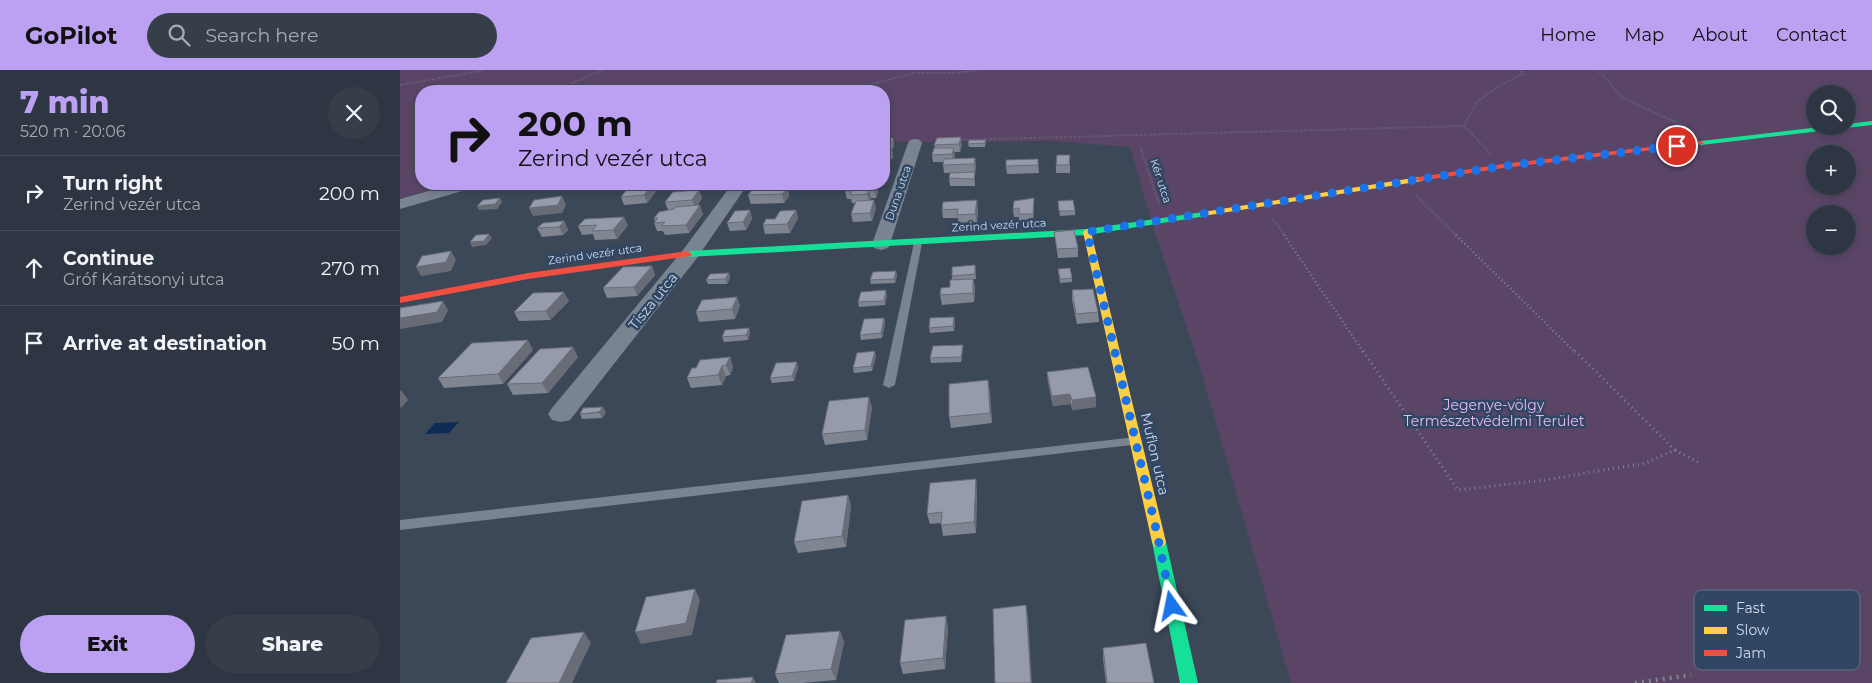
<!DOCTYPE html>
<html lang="en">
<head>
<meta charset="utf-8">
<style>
  body { margin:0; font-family:Montserrat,sans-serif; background:#353e49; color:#f1f3f6; height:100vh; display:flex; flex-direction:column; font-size:19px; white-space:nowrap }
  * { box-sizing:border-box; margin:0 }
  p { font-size:16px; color:#a7abb2 }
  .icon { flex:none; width:28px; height:28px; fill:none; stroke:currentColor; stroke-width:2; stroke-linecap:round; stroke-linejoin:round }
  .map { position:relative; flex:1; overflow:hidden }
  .sheet { display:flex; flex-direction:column; background:#2d3642; width:400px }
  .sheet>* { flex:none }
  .banner { position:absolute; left:15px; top:15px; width:475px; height:105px; border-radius:20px; box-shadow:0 2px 8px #0003,0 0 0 1px #48505b; background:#bca0f2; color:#111; overflow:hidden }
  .buttons { position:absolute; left:1406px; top:15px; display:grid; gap:10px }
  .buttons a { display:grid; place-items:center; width:50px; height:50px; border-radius:50%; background:#2d3642; box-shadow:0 2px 8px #0003,0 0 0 1px #48505b; font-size:25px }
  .pin { position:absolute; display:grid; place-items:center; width:42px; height:42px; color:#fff; margin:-21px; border:2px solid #fff; border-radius:50%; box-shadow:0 1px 5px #0007 }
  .me { position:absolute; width:55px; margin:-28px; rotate:348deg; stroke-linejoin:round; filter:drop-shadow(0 0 4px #0008) }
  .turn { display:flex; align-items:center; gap:18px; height:105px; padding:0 20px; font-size:22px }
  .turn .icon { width:65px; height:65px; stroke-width:2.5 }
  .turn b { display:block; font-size:35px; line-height:42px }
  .round { display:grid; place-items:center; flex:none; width:52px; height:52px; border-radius:26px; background:#353e49 }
  .head { display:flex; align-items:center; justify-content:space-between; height:85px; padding:0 20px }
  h1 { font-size:30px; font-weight:800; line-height:38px; color:#bca0f2 }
  .primary-button { display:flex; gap:10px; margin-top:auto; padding:10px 20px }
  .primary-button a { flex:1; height:58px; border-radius:30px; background:#bca0f2; color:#111; font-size:20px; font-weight:800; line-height:58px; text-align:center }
  .primary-button a+a { background:#353e49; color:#f1f3f6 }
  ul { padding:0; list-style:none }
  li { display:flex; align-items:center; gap:15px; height:75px; padding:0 20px; border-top:1px solid #48505b }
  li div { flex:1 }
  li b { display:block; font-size:19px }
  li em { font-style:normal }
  header { display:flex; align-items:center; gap:30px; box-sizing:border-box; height:70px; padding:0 25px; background:#bca0f2; color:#111 }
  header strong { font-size:24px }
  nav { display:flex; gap:28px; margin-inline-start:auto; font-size:18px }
  .search { width:350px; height:45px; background:#353e49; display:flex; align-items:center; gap:12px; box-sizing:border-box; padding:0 18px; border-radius:28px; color:#a7abb2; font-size:19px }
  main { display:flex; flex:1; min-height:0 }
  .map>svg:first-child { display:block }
  .green { fill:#5a4566; fill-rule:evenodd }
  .water { fill:#0c2c55 }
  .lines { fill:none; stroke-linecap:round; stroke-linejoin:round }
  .path-far3 { stroke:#7d8590; stroke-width:2; stroke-dasharray:0.5 2; stroke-linecap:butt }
  .path-far2 { stroke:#7d8590; stroke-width:2.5; stroke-dasharray:1 3; stroke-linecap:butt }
  .path-far1 { stroke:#7d8590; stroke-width:3; stroke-dasharray:1 4; stroke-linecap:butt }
  .path { stroke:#7d8590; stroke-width:4.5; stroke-dasharray:2 5; stroke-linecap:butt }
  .lane { fill:#7a8490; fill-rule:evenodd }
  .street { fill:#7a8490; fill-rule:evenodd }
  .fast { fill:#16e098; fill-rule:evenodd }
  .slow { fill:#ffcf43; fill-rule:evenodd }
  .jam { fill:#f24e42; fill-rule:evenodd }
  .wall { fill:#808592 }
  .shaded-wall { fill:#686c77 }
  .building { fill:#959baa; stroke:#686c77 }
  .route { stroke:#1a73e8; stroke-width:9; stroke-dasharray:0 16.2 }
  .labels { text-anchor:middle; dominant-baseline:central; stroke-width:5; stroke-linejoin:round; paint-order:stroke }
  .far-street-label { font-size:11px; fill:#cedbed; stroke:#314663 }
  .street-label { font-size:14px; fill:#cedbed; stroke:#314663 }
  .park-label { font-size:14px; fill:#e6baf6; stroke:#314663 }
  .key { fill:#314663; stroke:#60738c; stroke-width:1 }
  .key-label { font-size:14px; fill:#cedbed }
</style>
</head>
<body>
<header>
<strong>GoPilot</strong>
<div class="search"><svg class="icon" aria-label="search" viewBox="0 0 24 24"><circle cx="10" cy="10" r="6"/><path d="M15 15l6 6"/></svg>Search here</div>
<nav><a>Home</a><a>Map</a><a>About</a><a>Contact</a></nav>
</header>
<main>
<section class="sheet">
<div class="head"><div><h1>7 min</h1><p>520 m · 20:06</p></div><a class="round"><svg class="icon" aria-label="close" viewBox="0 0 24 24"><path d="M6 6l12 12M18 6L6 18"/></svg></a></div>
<ul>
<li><svg class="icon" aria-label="right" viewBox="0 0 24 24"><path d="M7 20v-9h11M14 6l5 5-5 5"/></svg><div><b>Turn right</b><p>Zerind vezér utca</p></div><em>200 m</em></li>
<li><svg class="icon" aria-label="ahead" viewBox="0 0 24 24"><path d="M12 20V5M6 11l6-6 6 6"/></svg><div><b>Continue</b><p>Gróf Karátsonyi utca</p></div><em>270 m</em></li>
<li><svg class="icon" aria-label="arrive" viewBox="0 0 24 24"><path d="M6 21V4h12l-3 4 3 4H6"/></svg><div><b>Arrive at destination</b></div><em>50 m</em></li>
</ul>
<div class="primary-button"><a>Exit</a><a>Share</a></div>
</section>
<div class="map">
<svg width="1472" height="613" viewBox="0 0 1472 613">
  <rect width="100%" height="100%" fill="#3c4858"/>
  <path class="green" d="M 0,0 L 1472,0 L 1472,613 L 891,613 L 799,294 L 751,150 L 730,77 L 652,71 L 484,72 L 484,21 L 21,21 L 21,114 L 56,114 L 0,128 ZM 1415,24 L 1448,24 L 1448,56 L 1415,56 ZM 1415,84 L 1448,84 L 1448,116 L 1415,116 ZM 1415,144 L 1448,144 L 1448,176 L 1415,176 Z"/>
  <path class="water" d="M 59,352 L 49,363 L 25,364 L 35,353 Z"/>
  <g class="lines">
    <path class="path-far3" d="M 1198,0 L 1223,28 L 1288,58
      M 0,15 L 86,0
      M 155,21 L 202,0
      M 447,21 L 513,3 L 555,3 L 579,0
      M 559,70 L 1064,56
      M 741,79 L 759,134
      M 1090,83 L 1064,56 L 1077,32 L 1096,18 L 1122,4 L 1121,0
      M 1016,126 L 1057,166
      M 873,149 L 885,166"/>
    <path class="path-far2" d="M 884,165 L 964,283
      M 1056,165 L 1176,283"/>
    <path class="path-far1" d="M 963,281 L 1058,420 L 1144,410 L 1246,393 L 1275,380 L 1175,281
      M 1275,380 L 1300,393"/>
    <path class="path" d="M 1235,613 L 1291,605"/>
    <path class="lane" d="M 518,170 L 522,173 L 495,315 L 489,318 L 483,315 L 514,173 Z
      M 736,367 L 740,368 L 742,371 L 740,374 L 0,460 L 0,450 Z"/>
    <path class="street" d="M 515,69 L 520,70 L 522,73 L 490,174 L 488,178 L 481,180 L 474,178 L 472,174 L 508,73 L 510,70 Z
      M 53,114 L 78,114 L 76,117 L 0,139 L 0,129 Z
      M 332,114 L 348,114 L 297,188 L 170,350 L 161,352 L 152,350 L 148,344 L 152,338 L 283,180 Z"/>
    <path class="fast" d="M 1472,51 L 1472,55 L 1301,75 L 1298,73 L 1301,71 L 1428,56 L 1448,56 L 1448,54 Z
      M 803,142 L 806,142 L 806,146 L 687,165 L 288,187 L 284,184 L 288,181 L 687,159 Z
      M 759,467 L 764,468 L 766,472 L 798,613 L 780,613 L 752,472 L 754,468 Z"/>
    <path class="slow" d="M 1019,107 L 1023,109 L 1022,111 L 803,146 L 799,144 L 803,142 Z
      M 687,159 L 691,162 L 766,472 L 764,476 L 759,477 L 754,476 L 752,472 L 683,162 Z"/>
    <path class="jam" d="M 1301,71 L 1304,73 L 1303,74 L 1103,98 L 1019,111 L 1015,109 L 1019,107 L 1103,94 Z
      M 288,181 L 292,184 L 291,186 L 128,209 L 0,233 L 0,227 L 128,203 Z"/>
  </g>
  <path class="wall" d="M 493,68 L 494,76 L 492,79 L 493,85 L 492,89 L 484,89 L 484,69 Z
    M 586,70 L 585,77 L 569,77 L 568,74 Z
    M 562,74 L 560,82 L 554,82 L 555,85 L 554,89 L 575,88 L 576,96 L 575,102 L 544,103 L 543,95 L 544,92 L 533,92 L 532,85 L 535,78 L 534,75 Z
    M 638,89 L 639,103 L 607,104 L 606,96 Z
    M 670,93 L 670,103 L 656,103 L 656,95 Z
    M 575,102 L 575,116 L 550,116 L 549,108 Z
    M 231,114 L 254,114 L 257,120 L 247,133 L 224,135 L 221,127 Z
    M 306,114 L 324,114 L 324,115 L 307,116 Z
    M 366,114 L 402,114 L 400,118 L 393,118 L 391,121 L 388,121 L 389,126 L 384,133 L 351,134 L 348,125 L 367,118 Z
    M 477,114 L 478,122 L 476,128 L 471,128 L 470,130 L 476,138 L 472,151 L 453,152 L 451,144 L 455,133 L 452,133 L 451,129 L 447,129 L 445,121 Z
    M 299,120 L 302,128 L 297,136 L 303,144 L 289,163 L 265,165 L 263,161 L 257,161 L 254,153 L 255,151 L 254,148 L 268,140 L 265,132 Z
    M 634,128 L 634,136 L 633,152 L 619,152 L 619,147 L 614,147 L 613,139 Z
    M 658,131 L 675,141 L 675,145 L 660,146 Z
    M 578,138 L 577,152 L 558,153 L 558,148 L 543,148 L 542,140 Z
    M 350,140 L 352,149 L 346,160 L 330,161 L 327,153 Z
    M 396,140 L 398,148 L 390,163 L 365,164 L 363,155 Z
    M 185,149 L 228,155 L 217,169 L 195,170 L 193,164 L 182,165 L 178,156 Z
    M 164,151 L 168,160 L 163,165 L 142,167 L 137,158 Z
    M 654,162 L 678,178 L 678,187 L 658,188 Z
    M 575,195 L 576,209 L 573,209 L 575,218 L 574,232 L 542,235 L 540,225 L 550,217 L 552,210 L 552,206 Z
    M 252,196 L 255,205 L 237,226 L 207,228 L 203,218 Z
    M 658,199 L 672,208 L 672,212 L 660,213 Z
    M 496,201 L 497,206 L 495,213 L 471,214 L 470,210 Z
    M 329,203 L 330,208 L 327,214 L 308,214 L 306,210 Z
    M 672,220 L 698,242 L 699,252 L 677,254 L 672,230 Z
    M 487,225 L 485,235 L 459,237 L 458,232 Z
    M 337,227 L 340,236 L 335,249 L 299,252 L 296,242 Z
    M 169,231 L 150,250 L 119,251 L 114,242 Z
    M 484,248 L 485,253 L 482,268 L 461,270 L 460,265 Z
    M 555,252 L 554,261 L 530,263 L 529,258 Z
    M 349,258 L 350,263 L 348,270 L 324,272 L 322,267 Z
    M 563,275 L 563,280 L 561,292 L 531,293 L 530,288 Z
    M 133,280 L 103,314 L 44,318 L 38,308 Z
    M 476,286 L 472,301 L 454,303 L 453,298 Z
    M 178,287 L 148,323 L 113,325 L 107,314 Z
    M 330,287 L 333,297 L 330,305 L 326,306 L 322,315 L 291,318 L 287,308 L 296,298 Z
    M 398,297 L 394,311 L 372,313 L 370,308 Z
    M 647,302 L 696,337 L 672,340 L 671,334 L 653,336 L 648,312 Z
    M 588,310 L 592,353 L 551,358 L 549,347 Z
    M 472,337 L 467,370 L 425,375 L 422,364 Z
    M 206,342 L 202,348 L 182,349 L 180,344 Z
    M 577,420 L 576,463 L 543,466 L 541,453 L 530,454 L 527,444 Z
    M 448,425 L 451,436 L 446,477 L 398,483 L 394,472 Z
    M 548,557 L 545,599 L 503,604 L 500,593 Z
    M 440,561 L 444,572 L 436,610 L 402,613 L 379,613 L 375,604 Z
    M 703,578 L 754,613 L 706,613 L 703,589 Z"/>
  <path class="shaded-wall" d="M 561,67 L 562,74 L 560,82 L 559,74 Z
    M 493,68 L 494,76 L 493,79 L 492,72 Z
    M 492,77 L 493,85 L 492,89 L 491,81 Z
    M 554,78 L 555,85 L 553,92 L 552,84 Z
    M 575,88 L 576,96 L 575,102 L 574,94 Z
    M 485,90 L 487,97 L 484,105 L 484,94 Z
    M 575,102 L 575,116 L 574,109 Z
    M 253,114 L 254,114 L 257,120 L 247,133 L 244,125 Z
    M 389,114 L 392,114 L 393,118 L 391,121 Z
    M 477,114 L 478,122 L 476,128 L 474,120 Z
    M 387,118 L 389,126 L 384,133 L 382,124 Z
    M 299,120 L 302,128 L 295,138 L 292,130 Z
    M 469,120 L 471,128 L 469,132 L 467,124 Z
    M 162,126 L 166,135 L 162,143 L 133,146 L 129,138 Z
    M 100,128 L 102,132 L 97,139 L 79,140 L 77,136 Z
    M 474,130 L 476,138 L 472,151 L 470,143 Z
    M 577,130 L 578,138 L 577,152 L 575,144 Z
    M 300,135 L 303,144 L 289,163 L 286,155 Z
    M 350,140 L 352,149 L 346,160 L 343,152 Z
    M 396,140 L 398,148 L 390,163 L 387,154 Z
    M 224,147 L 228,155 L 217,169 L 213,160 Z
    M 164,151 L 168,160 L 163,165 L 159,157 Z
    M 89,164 L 92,168 L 86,175 L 72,177 L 70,172 Z
    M 51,181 L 56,190 L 51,201 L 21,206 L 16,197 Z
    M 252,196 L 255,205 L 237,226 L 234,217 Z
    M 496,201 L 497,206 L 495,213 L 494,209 Z
    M 329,203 L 330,208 L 327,214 L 325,209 Z
    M 573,209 L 575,218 L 574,232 L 573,223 Z
    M 486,220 L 487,225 L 485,235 L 484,231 Z
    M 164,222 L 169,231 L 150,250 L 146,241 Z
    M 337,227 L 340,236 L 335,249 L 332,239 Z
    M 43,231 L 48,240 L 42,252 L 0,259 L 0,248 Z
    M 554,247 L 555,252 L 554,261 L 553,256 Z
    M 484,248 L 485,253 L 482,268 L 481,263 Z
    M 349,258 L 350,263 L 348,270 L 346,265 Z
    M 128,270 L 133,280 L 103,314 L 98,304 Z
    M 563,275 L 563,280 L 561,292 L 561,287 Z
    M 173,277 L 178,287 L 148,323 L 142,313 Z
    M 475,281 L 476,286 L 472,301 L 471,296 Z
    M 330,287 L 333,297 L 330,305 L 326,295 Z
    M 397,292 L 398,297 L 394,311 L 392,306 Z
    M 322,296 L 326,306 L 322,315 L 318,305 Z
    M 588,310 L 590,320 L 592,353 L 590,343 Z
    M 1,320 L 8,330 L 1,338 L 0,336 L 0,321 Z
    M 670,324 L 671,334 L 653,336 L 652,326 Z
    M 469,327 L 472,337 L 467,370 L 465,360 Z
    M 696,327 L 696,337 L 672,340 L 672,330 Z
    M 203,337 L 206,342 L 202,348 L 199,342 Z
    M 576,409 L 577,420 L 576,463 L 574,452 Z
    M 448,425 L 451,436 L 446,477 L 442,466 Z
    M 295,519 L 300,530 L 292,565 L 241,574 L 235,562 Z
    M 626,535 L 628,546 L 632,613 L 631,613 Z
    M 546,546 L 548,557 L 545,599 L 543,588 Z
    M 440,561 L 444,572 L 436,610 L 431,599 Z
    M 184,562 L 191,573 L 172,613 L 159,613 Z
    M 353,607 L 356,613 L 351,613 Z"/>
  <path class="building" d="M 561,67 L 559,74 L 534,75 L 537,68 Z
    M 493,68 L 492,72 L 484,72 L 484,69 Z
    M 569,70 L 586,70 L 585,73 L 568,74 Z
    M 492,77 L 491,81 L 484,82 L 484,78 Z
    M 534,78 L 554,78 L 552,84 L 532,85 Z
    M 657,85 L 670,85 L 669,95 L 656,95 Z
    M 575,88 L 574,94 L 543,95 L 544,89 Z
    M 638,89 L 638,95 L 606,96 L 606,90 Z
    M 575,102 L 574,109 L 549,108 L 550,103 Z
    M 231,114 L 253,114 L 244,125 L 221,127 Z
    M 477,114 L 474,120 L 469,120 L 467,124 L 450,125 L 452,121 L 445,121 L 448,115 Z
    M 387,118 L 382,124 L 348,125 L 353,119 Z
    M 299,120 L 292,130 L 265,132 L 273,122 Z
    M 162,126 L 158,135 L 129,138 L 134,130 Z
    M 100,128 L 95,134 L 77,136 L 83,130 Z
    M 634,128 L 633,144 L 619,144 L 619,138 L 613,139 L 614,131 Z
    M 474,130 L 470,143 L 451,144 L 456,131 Z
    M 577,130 L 575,144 L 557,145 L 558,139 L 542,140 L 543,132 Z
    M 673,130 L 675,141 L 659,141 L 658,131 Z
    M 300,135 L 286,155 L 261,156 L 265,152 L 254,153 L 258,148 L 254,148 L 259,142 L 274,139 L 276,137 Z
    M 350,140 L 343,152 L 327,153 L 335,141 Z
    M 396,140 L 387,154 L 363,155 L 366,149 L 375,149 L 380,141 Z
    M 224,147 L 213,160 L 192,161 L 197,155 L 178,156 L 185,149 Z
    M 164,151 L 159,157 L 137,158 L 143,153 Z
    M 674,160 L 678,178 L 657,179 L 654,162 Z
    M 89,164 L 84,171 L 70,172 L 76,165 Z
    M 51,181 L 46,192 L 16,197 L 22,186 Z
    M 575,195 L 575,204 L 552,206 L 552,197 Z
    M 252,196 L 234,217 L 203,218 L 223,197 Z
    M 670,198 L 672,208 L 660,209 L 658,199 Z
    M 496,201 L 494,209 L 470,210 L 473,202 Z
    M 329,203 L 325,209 L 306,210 L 310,204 Z
    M 573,209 L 573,223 L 540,225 L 541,218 L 550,217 L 550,210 Z
    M 693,219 L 698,242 L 676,244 L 672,220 Z
    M 486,220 L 484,231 L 458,232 L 461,222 Z
    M 164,222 L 146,241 L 114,242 L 133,223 Z
    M 337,227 L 332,239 L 296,242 L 302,230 Z
    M 43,231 L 37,242 L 0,248 L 0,238 Z
    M 554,247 L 553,256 L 529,258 L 530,248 Z
    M 484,248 L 481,263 L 460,265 L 464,249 Z
    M 349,258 L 346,265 L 322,267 L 325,260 Z
    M 128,270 L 98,304 L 38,308 L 72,273 Z
    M 563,275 L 561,287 L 530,288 L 533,276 Z
    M 173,277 L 142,313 L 107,314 L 140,279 Z
    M 475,281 L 471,296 L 453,298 L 457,283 Z
    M 330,287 L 326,295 L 322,296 L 318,305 L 287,308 L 292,298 L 296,298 L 300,290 Z
    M 397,292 L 392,306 L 370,308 L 376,293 Z
    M 688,297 L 696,327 L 672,330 L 670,324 L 652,326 L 647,302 Z
    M 588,310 L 590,343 L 549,347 L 549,314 Z
    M 469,327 L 465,360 L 422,364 L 429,331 Z
    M 203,337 L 199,342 L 180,344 L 183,338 Z
    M 576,409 L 574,452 L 541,455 L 542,442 L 527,444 L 530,413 Z
    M 448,425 L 442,466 L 394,472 L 402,431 Z
    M 295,519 L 286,553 L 235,562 L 246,527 Z
    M 626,535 L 631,613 L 595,613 L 593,539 Z
    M 546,546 L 543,588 L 500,593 L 505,550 Z
    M 440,561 L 431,599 L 375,604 L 386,565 Z
    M 184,562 L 159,613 L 106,613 L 131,568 Z
    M 746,573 L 754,613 L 707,613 L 703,578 Z
    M 353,607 L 351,613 L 316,613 L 317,610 Z"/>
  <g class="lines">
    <path class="route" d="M 772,536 L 756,459 L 687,162 L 1103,96 L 1277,76"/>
  </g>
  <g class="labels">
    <g class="far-street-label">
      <text transform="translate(761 111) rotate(72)">Kér utca</text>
      <text transform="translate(498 123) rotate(-71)">Duna utca</text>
      <text transform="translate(599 155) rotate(-3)">Zerind vezér utca</text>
      <text transform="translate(195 184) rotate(-8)">Zerind vezér utca</text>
    </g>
    <g class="street-label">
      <text transform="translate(253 231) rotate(-51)">Tisza utca</text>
      <text transform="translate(755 384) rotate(77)">Muflon utca</text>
    </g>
    <g class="park-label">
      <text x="1094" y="335">Jegenye-völgy<tspan x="1094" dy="16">Természetvédelmi Terület</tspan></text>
    </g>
  </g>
  <rect x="1294" y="520" width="166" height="80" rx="8" class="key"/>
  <rect x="1304" y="535" width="23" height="6" fill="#16e098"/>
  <rect x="1304" y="557" width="23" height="7" fill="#ffcf43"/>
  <rect x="1304" y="580" width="23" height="6" fill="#f24e42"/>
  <g class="key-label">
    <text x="1336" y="543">Fast</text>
    <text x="1336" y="565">Slow</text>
    <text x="1336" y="588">Jam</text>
  </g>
</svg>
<div class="buttons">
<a><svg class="icon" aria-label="search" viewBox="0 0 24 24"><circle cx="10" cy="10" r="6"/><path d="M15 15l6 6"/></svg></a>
<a>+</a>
<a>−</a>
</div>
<div class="pin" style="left:1277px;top:76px;background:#d93025"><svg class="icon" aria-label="arrive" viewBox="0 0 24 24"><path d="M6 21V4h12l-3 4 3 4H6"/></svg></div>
<svg class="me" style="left:772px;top:536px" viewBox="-20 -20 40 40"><path d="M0-17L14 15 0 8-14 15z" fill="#1a73e8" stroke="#fff" stroke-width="4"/></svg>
<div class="banner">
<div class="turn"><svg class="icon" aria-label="right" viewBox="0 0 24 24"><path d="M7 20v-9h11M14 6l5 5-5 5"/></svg><div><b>200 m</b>Zerind vezér utca</div></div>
</div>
</div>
</main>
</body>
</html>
